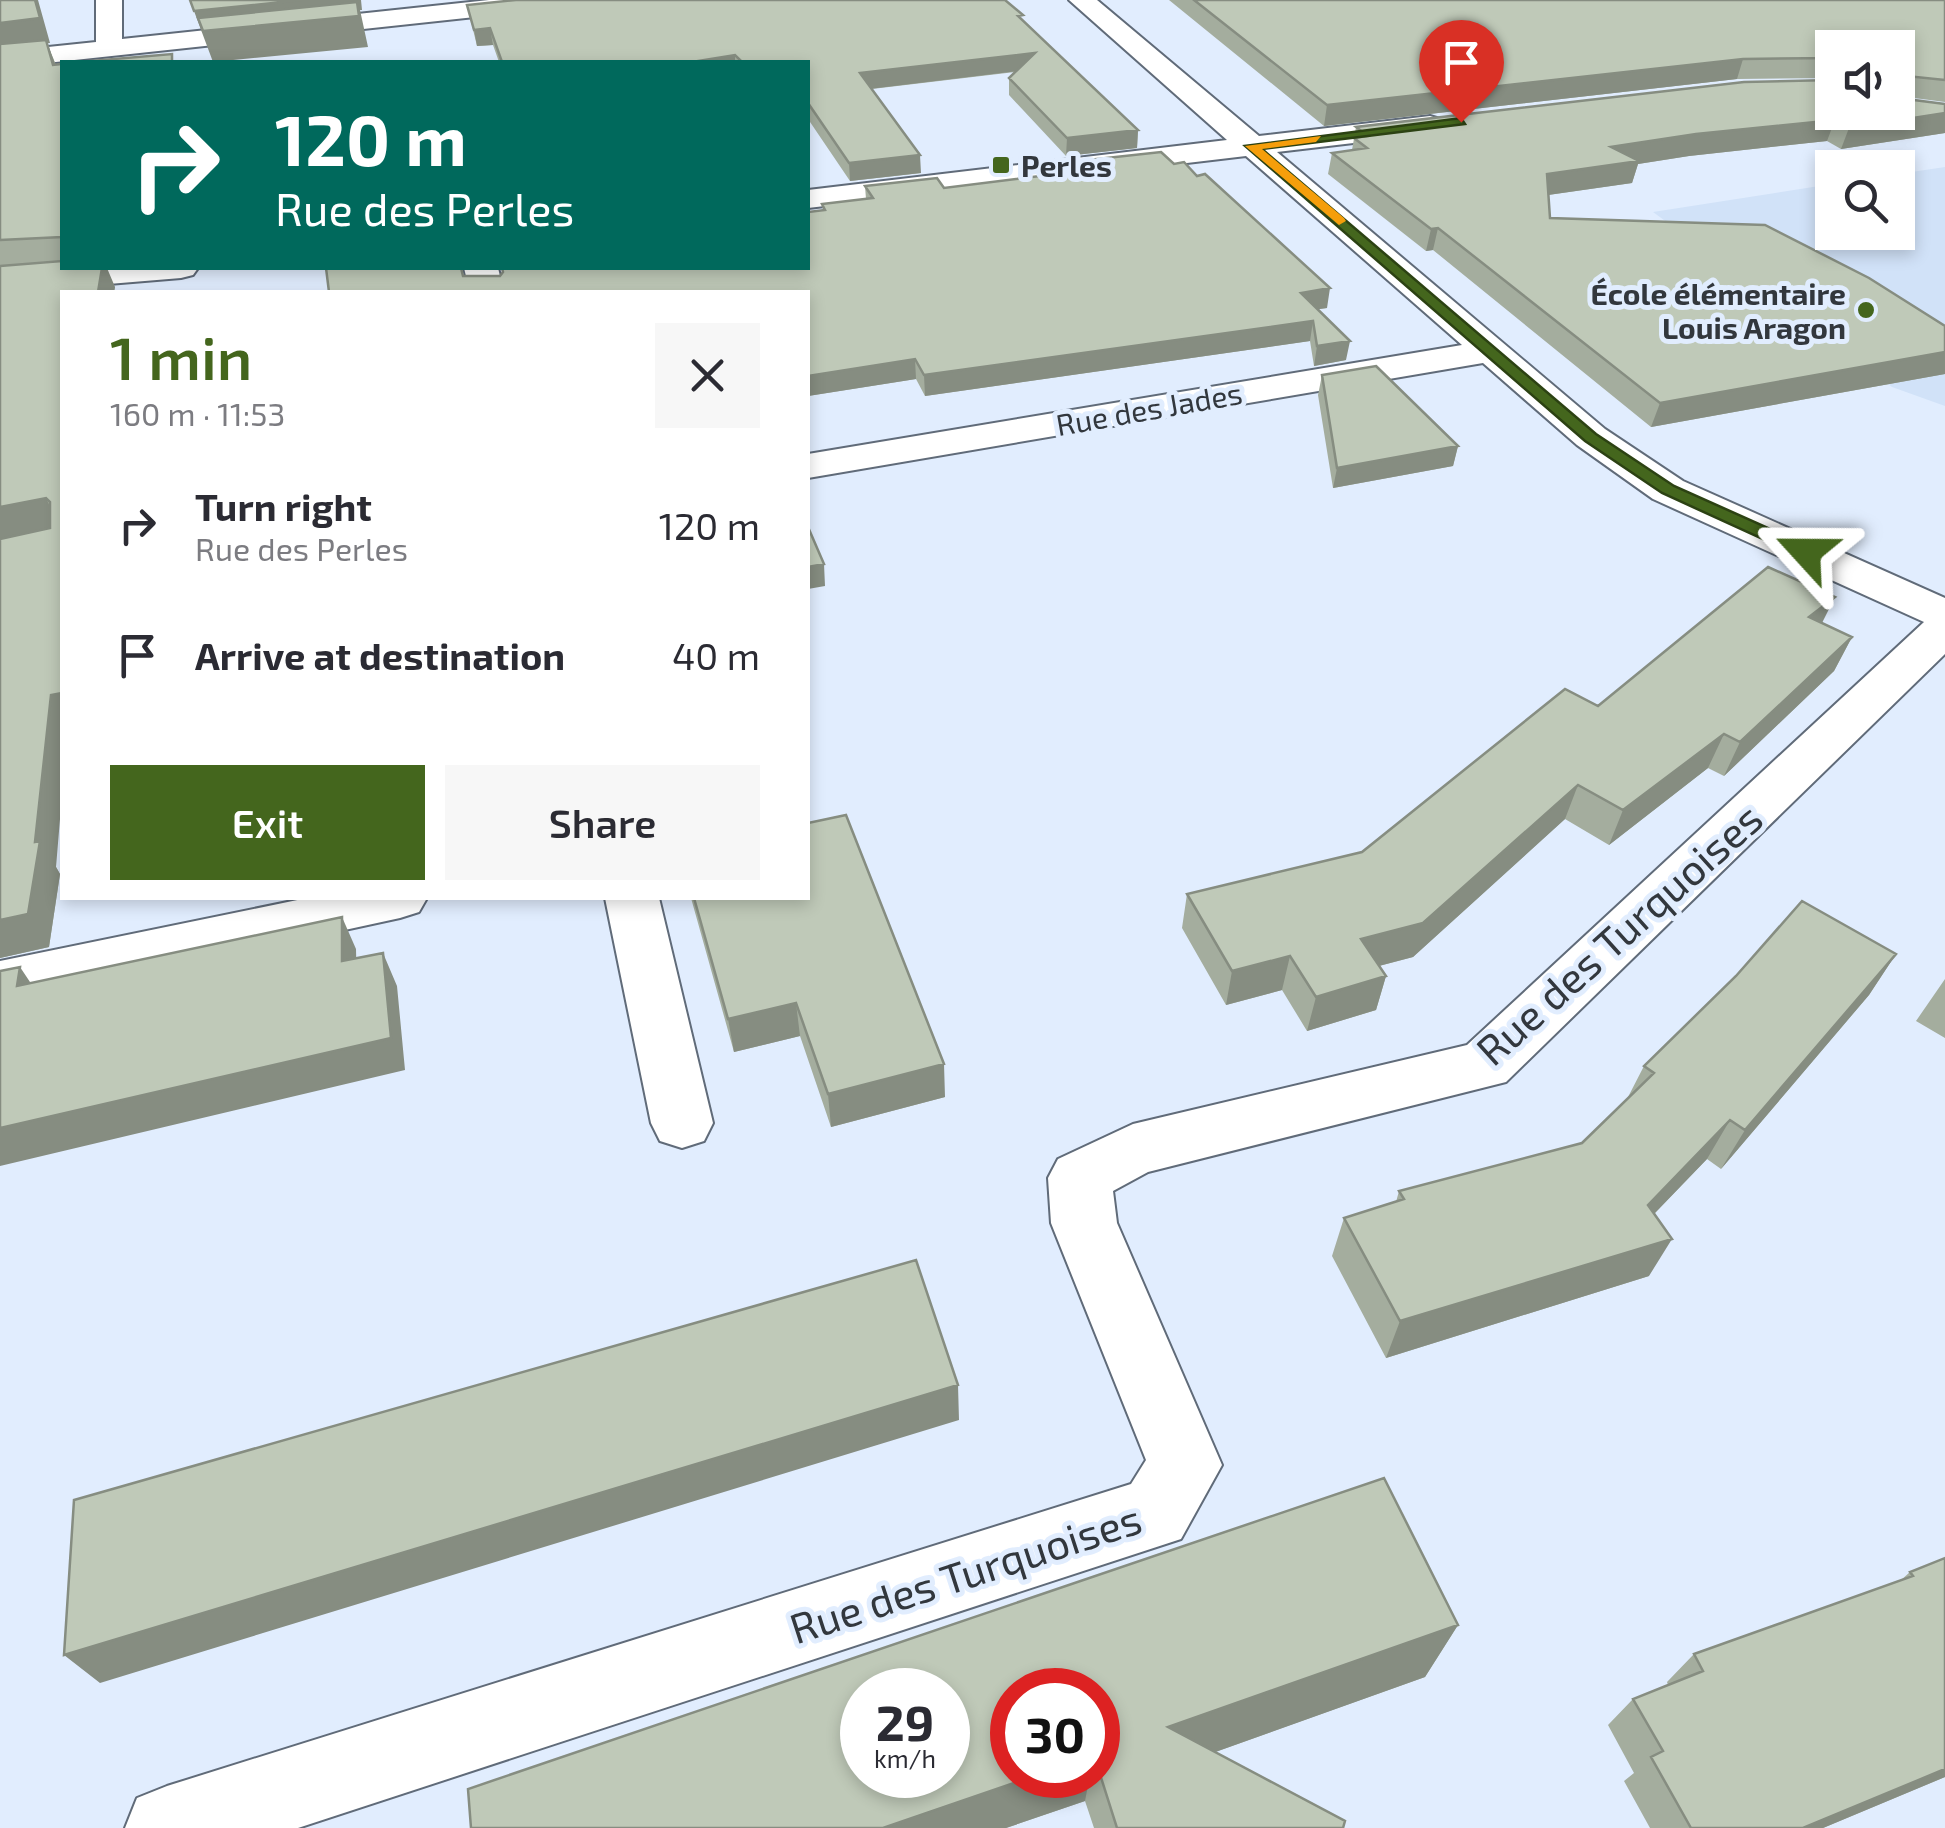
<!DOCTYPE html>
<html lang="en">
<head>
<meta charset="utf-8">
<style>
  body { margin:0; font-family:"Exo 2",sans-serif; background:#f7f7f7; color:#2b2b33; height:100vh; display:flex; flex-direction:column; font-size:38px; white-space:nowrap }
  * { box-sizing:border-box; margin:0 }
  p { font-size:32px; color:#7c7c81 }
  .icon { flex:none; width:55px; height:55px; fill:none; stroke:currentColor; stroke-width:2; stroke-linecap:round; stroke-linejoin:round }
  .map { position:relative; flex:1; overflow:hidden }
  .details { position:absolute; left:60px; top:290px; width:750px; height:610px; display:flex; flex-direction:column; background:#fff; border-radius:0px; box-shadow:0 5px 15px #0003 }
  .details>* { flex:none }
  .guide { position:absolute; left:60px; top:60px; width:750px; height:210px; border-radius:0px; box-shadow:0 5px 15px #0003; background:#00695c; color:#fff; overflow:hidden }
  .controls { position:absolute; left:1815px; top:30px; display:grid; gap:20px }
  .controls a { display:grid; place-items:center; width:100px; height:100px; border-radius:0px; background:#fff; box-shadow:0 5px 15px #0003; font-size:50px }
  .speed { position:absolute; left:840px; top:1668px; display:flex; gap:20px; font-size:50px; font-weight:700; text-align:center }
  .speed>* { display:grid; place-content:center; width:130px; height:130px; border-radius:50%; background:#fff; box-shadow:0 5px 15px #0003; line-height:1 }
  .speed small { font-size:25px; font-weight:400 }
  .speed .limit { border:15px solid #d22; background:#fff; color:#111 }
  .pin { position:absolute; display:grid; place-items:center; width:85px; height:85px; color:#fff; margin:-102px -42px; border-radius:50% 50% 50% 0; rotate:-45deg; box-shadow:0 0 10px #0007 }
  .pin .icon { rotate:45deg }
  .me { position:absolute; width:110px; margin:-55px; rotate:294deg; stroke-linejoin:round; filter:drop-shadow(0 0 8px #0008) }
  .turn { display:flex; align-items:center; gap:35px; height:210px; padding:0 50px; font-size:45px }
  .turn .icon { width:130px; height:130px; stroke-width:2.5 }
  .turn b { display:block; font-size:70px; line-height:85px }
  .round { display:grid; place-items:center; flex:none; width:105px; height:105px; border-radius:0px; background:#f7f7f7 }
  .summary { display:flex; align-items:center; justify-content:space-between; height:170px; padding:0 50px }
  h1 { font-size:60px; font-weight:600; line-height:75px; color:#44661d }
  .action { display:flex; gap:20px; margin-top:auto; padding:20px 50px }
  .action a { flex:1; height:115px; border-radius:0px; background:#44661d; color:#fff; font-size:40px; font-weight:600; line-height:115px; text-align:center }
  .action a+a { background:#f7f7f7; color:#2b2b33 }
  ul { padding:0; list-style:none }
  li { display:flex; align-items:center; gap:30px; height:130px; padding:0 50px }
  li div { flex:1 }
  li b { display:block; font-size:38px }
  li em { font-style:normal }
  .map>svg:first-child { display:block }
  .built { fill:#d1e2f8 }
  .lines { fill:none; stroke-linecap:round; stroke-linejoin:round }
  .street-casing { stroke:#606b79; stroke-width:4 }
  .street { fill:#fff; fill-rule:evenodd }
  .wall { fill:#a4ad9e; fill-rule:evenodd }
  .shaded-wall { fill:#868d81 }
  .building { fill:#bfc9b8; stroke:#868d81; stroke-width:2.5; fill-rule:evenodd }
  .route { fill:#44661d; stroke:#2c4213; stroke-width:2.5 }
  .slow { fill:#f59e0b }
  .poi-dot { fill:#44661d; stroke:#e1edfe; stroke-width:4 }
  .labels { text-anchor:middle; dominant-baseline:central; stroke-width:10; stroke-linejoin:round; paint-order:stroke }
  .far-poi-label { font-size:30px; font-weight:bold; fill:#32373d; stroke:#e1edfe; text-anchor:start }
  .far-street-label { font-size:30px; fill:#32373d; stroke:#e1edfe }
  .near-street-label { font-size:42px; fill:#32373d; stroke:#e1edfe }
</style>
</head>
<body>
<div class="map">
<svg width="1945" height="1828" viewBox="0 0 1945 1828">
  <rect width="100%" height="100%" fill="#e1edfe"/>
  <path class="built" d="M 1945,167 L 1945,406 L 1892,387 L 1653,212 L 1832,184 L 1832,232 L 1898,232 L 1898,174 Z"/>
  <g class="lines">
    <defs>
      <path id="street" d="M 96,0 L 122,0 L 122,39 L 489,0 L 573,0 L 560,8 L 0,68 L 0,52 L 96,42 Z
        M 1069,0 L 1097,0 L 1259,136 L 1430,116 L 1440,119 L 1445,125 L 1440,131 L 1430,134 L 1277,152 L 1605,429 L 1683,481 L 1945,598 L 1945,654 L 1506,1082 L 1148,1172 L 1113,1191 L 1117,1223 L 1222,1465 L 1181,1539 L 298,1828 L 125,1828 L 137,1798 L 167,1786 L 1131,1484 L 1146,1460 L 1051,1223 L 1048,1178 L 1058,1159 L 1133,1124 L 1467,1045 L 1924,622 L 1653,499 L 1577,445 L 1483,363 L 808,478 L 808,454 L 1462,345 L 1246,156 L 808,208 L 808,190 L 1227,140 Z
        M 63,268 L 198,268 L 193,275 L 181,278 L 0,293 L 0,273 Z
        M 464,268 L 498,268 L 504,292 L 470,292 Z
        M 307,898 L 427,898 L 419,912 L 400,918 L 0,1005 L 0,961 Z
        M 605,898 L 659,898 L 713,1123 L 704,1141 L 682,1148 L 660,1141 L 651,1123 Z"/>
    </defs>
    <use href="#street" class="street-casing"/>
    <use href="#street" class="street"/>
  </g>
  <path class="wall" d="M 0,0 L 50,43 L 47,43 L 56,65 L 62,64 L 62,268 L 115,287 L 114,292 L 62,292 L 56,867 L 60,874 L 49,947 L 0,958 Z
    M 1169,0 L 1945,0 L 1945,102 L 1899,96 L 1898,98 L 1945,104 L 1945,133 L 1841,149 L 1827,141 L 1689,156 L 1638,164 L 1632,183 L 1548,195 L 1550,218 L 1765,225 L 1869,278 L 1945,326 L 1945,374 L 1651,427 L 1433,250 L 1426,251 L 1328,174 L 1332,153 L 1352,150 L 1356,127 L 1744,82 L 1832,80 L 1832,112 L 1898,112 L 1898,48 L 1832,48 L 1832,78 L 1737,79 L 1324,126 Z
    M 467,5 L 1022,20 L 1138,130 L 1137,148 L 1066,156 L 1009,95 L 1009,78 L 1015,72 L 872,89 L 921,173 L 850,181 L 808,119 L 808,62 L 499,62 L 493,45 L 477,46 Z
    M 1088,160 L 1327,308 L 1318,309 L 1346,360 L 1314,366 L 1310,341 L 925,396 L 916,379 L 808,396 L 808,292 L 463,276 L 500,276 L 823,210 L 822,204 L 866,199 L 865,186 L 944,188 L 1088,170 Z
    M 1322,375 L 1458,446 L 1453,466 L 1333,488 L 1318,395 Z
    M 1822,623 L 1852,637 L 1834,671 L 1724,776 L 1708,768 L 1609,845 L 1565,819 L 1413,957 L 1379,966 L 1386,976 L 1376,1010 L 1307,1031 L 1282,990 L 1226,1005 L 1182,928 L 1187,894 L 1362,852 L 1598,706 Z
    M 691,898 L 808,898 L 945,1097 L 831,1127 L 800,1036 L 734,1052 Z
    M 1896,954 L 1869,995 L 1721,1169 L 1707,1159 L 1654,1214 L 1649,1276 L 1386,1358 L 1332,1256 L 1344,1218 L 1396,1202 L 1399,1191 L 1582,1143 L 1627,1099 L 1644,1066 Z
    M 1945,979 L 1945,1038 L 1916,1021 Z
    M 1384,1478 L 1458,1625 L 1425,1677 L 1215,1752 L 1345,1821 L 1343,1828 L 1094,1828 L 1085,1801 L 1006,1828 L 471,1828 L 468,1789 ZM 862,1690 L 948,1690 L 948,1775 L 862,1775 ZM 1012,1690 L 1098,1690 L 1098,1775 L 1012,1775 Z
    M 1945,1558 L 1945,1777 L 1823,1828 L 1650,1828 L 1624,1781 L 1634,1773 L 1608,1725 L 1633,1699 L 1668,1685 L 1667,1682 L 1694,1654 L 1900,1581 L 1910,1572 Z"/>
  <path class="shaded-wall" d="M 35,0 L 38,0 L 50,43 L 47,43 L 56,66 L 0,49 L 0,23 Z
    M 302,0 L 361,0 L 362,10 L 360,10 L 368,47 L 213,62 L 194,11 Z
    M 490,28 L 493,45 L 477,46 L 474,30 Z
    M 1035,53 L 1034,69 L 861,90 L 860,73 Z
    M 735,55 L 735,62 L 692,62 Z
    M 1743,59 L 1737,79 L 1324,126 L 1327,105 Z
    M 1945,113 L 1945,133 L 1841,149 L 1849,128 Z
    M 1835,120 L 1827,141 L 1689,156 L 1638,164 L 1632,183 L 1541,196 L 1547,174 L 1611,147 L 1696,134 Z
    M 1138,130 L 1137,148 L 1066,156 L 1067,138 Z
    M 920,155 L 921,173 L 850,181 L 849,163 Z
    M 1438,228 L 1433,250 L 1426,251 L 1431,229 Z
    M 102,268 L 107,268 L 115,287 L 114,292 L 98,292 Z
    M 1330,288 L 1327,308 L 1298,312 L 1301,293 Z
    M 1313,321 L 1310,341 L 925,396 L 924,375 Z
    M 1350,341 L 1346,360 L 1314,366 L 1317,346 Z
    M 1945,352 L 1945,374 L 1651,427 L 1660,403 Z
    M 915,359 L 916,379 L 808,396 L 808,376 Z
    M 1458,446 L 1453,466 L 1333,488 L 1337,468 Z
    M 46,498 L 61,530 L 0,542 L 0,507 Z
    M 824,564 L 825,586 L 808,589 L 808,567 Z
    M 1835,597 L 1818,631 L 1809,617 Z
    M 1852,637 L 1834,671 L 1724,776 L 1740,742 Z
    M 62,693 L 62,795 L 56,867 L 60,874 L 49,947 L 0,958 L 0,920 L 35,842 L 51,695 Z
    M 1724,734 L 1708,768 L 1609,845 L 1623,810 Z
    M 1578,785 L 1565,819 L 1413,957 L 1352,973 L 1361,939 Z
    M 342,917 L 356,949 L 357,994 L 342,961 Z
    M 383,953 L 397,986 L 405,1070 L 0,1166 L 0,1128 Z
    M 1896,954 L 1869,995 L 1721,1169 L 1745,1130 Z
    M 1290,956 L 1282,990 L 1226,1005 L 1232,971 Z
    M 20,967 L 42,1000 L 17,986 Z
    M 1386,976 L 1376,1010 L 1307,1031 L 1316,997 Z
    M 796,1003 L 800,1036 L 734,1052 L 728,1019 Z
    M 944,1064 L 945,1097 L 831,1127 L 828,1094 Z
    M 1730,1120 L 1707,1159 L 1626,1243 L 1648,1205 Z
    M 1672,1239 L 1649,1276 L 1386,1358 L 1400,1321 Z
    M 958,1385 L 959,1420 L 100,1683 L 64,1655 Z
    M 1458,1625 L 1425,1677 L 1154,1774 L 1168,1727 Z
    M 1945,1769 L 1945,1777 L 1823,1828 L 1803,1828 Z
    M 1037,1775 L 1090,1775 L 1085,1801 L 1006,1828 L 883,1828 Z"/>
  <path class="building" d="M 0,0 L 35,0 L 40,18 L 0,23 Z
    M 190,0 L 302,0 L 194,11 Z
    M 516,0 L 1005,0 L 1023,15 L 1018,16 L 1138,130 L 1067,138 L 1009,78 L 1035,53 L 860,73 L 920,155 L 849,163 L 808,103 L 808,62 L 742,62 L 735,55 L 692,62 L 502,62 L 490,28 L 474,30 L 467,5 Z
    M 1194,0 L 1945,0 L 1945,80 L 1907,76 L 1903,87 L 1898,89 L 1898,48 L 1832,48 L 1832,58 L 1743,59 L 1327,105 Z
    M 357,2 L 359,16 L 203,31 L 198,18 Z
    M 46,40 L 53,65 L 62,64 L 62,237 L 0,240 L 0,44 Z
    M 172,54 L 172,62 L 79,62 Z
    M 1832,80 L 1832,112 L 1898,112 L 1898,98 L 1945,104 L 1945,113 L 1849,128 L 1835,120 L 1696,134 L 1611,147 L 1639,161 L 1547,174 L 1550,218 L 1765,225 L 1869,278 L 1945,326 L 1945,352 L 1660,403 L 1438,228 L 1431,229 L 1332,153 L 1367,148 L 1354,138 L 1368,136 L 1356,127 L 1744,82 Z
    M 1161,152 L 1174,164 L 1184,162 L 1197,176 L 1205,174 L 1330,288 L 1301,293 L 1350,341 L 1317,346 L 1313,321 L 924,375 L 915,359 L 808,376 L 808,292 L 329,292 L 326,268 L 461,268 L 463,276 L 500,276 L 503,272 L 502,268 L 808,268 L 808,212 L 825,210 L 822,204 L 873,198 L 865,186 L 937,178 L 944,188 L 1096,169 L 1088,160 Z
    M 62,261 L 62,268 L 102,268 L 98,292 L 62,292 L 62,693 L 51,695 L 35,842 L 40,841 L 28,914 L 0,920 L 0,539 L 50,528 L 50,502 L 46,498 L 0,507 L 0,266 Z
    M 1376,366 L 1458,446 L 1337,468 L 1322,375 Z
    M 808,527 L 824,564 L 808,567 Z
    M 1768,567 L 1835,597 L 1809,617 L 1852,637 L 1740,742 L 1724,734 L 1623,810 L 1578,785 L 1423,923 L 1361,939 L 1386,976 L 1316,997 L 1290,956 L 1232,971 L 1187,894 L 1362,852 L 1565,689 L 1598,706 Z
    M 846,815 L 944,1064 L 828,1094 L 796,1003 L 728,1019 L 694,898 L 808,898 L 808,823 Z
    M 1802,901 L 1896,954 L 1745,1130 L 1730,1120 L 1648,1205 L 1672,1239 L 1400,1321 L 1344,1218 L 1404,1199 L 1399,1191 L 1582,1143 L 1654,1073 L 1644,1066 L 1736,976 Z
    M 342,917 L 342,961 L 383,953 L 391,1038 L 0,1128 L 0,971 L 20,967 L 17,986 Z
    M 916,1260 L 958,1385 L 64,1655 L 74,1500 Z
    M 1384,1478 L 1458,1625 L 1168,1727 L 1345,1821 L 1343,1828 L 1117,1828 L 1098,1768 L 1098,1690 L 1012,1690 L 1012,1775 L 1037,1775 L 883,1828 L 471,1828 L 468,1789 ZM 862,1690 L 948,1690 L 948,1775 L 862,1775 Z
    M 1945,1558 L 1945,1769 L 1803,1828 L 1691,1828 L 1651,1757 L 1663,1751 L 1633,1699 L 1703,1671 L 1694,1654 L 1913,1576 L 1910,1572 Z"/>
  <path class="route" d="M 1461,118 L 1465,124 L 1262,149 L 1596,434 L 1674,486 L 1813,548 L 1813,556 L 1800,556 L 1662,493 L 1585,441 L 1245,146 Z"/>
  <path class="slow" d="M 1321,136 L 1316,142 L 1262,149 L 1344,218 L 1346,221 L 1339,225 L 1245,146 Z"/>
  <g class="poi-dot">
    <rect x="991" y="155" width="20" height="20" rx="5"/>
    <circle cx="1866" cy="310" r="10"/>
  </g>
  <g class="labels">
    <g class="far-poi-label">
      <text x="1021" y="165">Perles</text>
      <text x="1846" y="293" text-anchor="end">École élémentaire<tspan x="1846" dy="34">Louis Aragon</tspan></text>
    </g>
    <g class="far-street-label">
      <text transform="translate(1149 408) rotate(-10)">Rue des Jades</text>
    </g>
    <g class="near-street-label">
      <text transform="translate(1618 933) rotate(-42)">Rue des Turquoises</text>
      <text transform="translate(965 1572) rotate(-18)">Rue des Turquoises</text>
    </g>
  </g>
</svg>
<div class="controls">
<a><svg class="icon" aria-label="sound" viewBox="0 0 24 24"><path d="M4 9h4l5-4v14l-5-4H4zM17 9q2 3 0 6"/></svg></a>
<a><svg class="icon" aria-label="search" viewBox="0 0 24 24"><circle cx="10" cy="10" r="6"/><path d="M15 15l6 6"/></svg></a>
</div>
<div class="speed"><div>29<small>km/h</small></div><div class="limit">30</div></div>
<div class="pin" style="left:1461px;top:122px;background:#d93025"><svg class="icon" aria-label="arrive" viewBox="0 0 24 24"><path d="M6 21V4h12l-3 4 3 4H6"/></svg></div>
<svg class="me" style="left:1806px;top:552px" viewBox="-20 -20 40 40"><path d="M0-17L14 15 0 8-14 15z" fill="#44661d" stroke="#fff" stroke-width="4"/></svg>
<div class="guide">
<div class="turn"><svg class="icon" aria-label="right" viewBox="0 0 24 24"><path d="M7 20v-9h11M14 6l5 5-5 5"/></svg><div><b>120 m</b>Rue des Perles</div></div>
</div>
<section class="details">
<div class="summary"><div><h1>1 min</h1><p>160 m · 11:53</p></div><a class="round"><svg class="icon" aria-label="close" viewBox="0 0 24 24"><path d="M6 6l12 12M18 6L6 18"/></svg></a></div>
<ul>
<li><svg class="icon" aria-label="right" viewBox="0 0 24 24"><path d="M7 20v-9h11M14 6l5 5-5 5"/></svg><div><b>Turn right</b><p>Rue des Perles</p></div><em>120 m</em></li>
<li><svg class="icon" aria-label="arrive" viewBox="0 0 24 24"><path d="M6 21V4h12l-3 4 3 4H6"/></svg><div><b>Arrive at destination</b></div><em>40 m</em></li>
</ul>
<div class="action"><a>Exit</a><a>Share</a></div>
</section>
</div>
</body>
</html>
